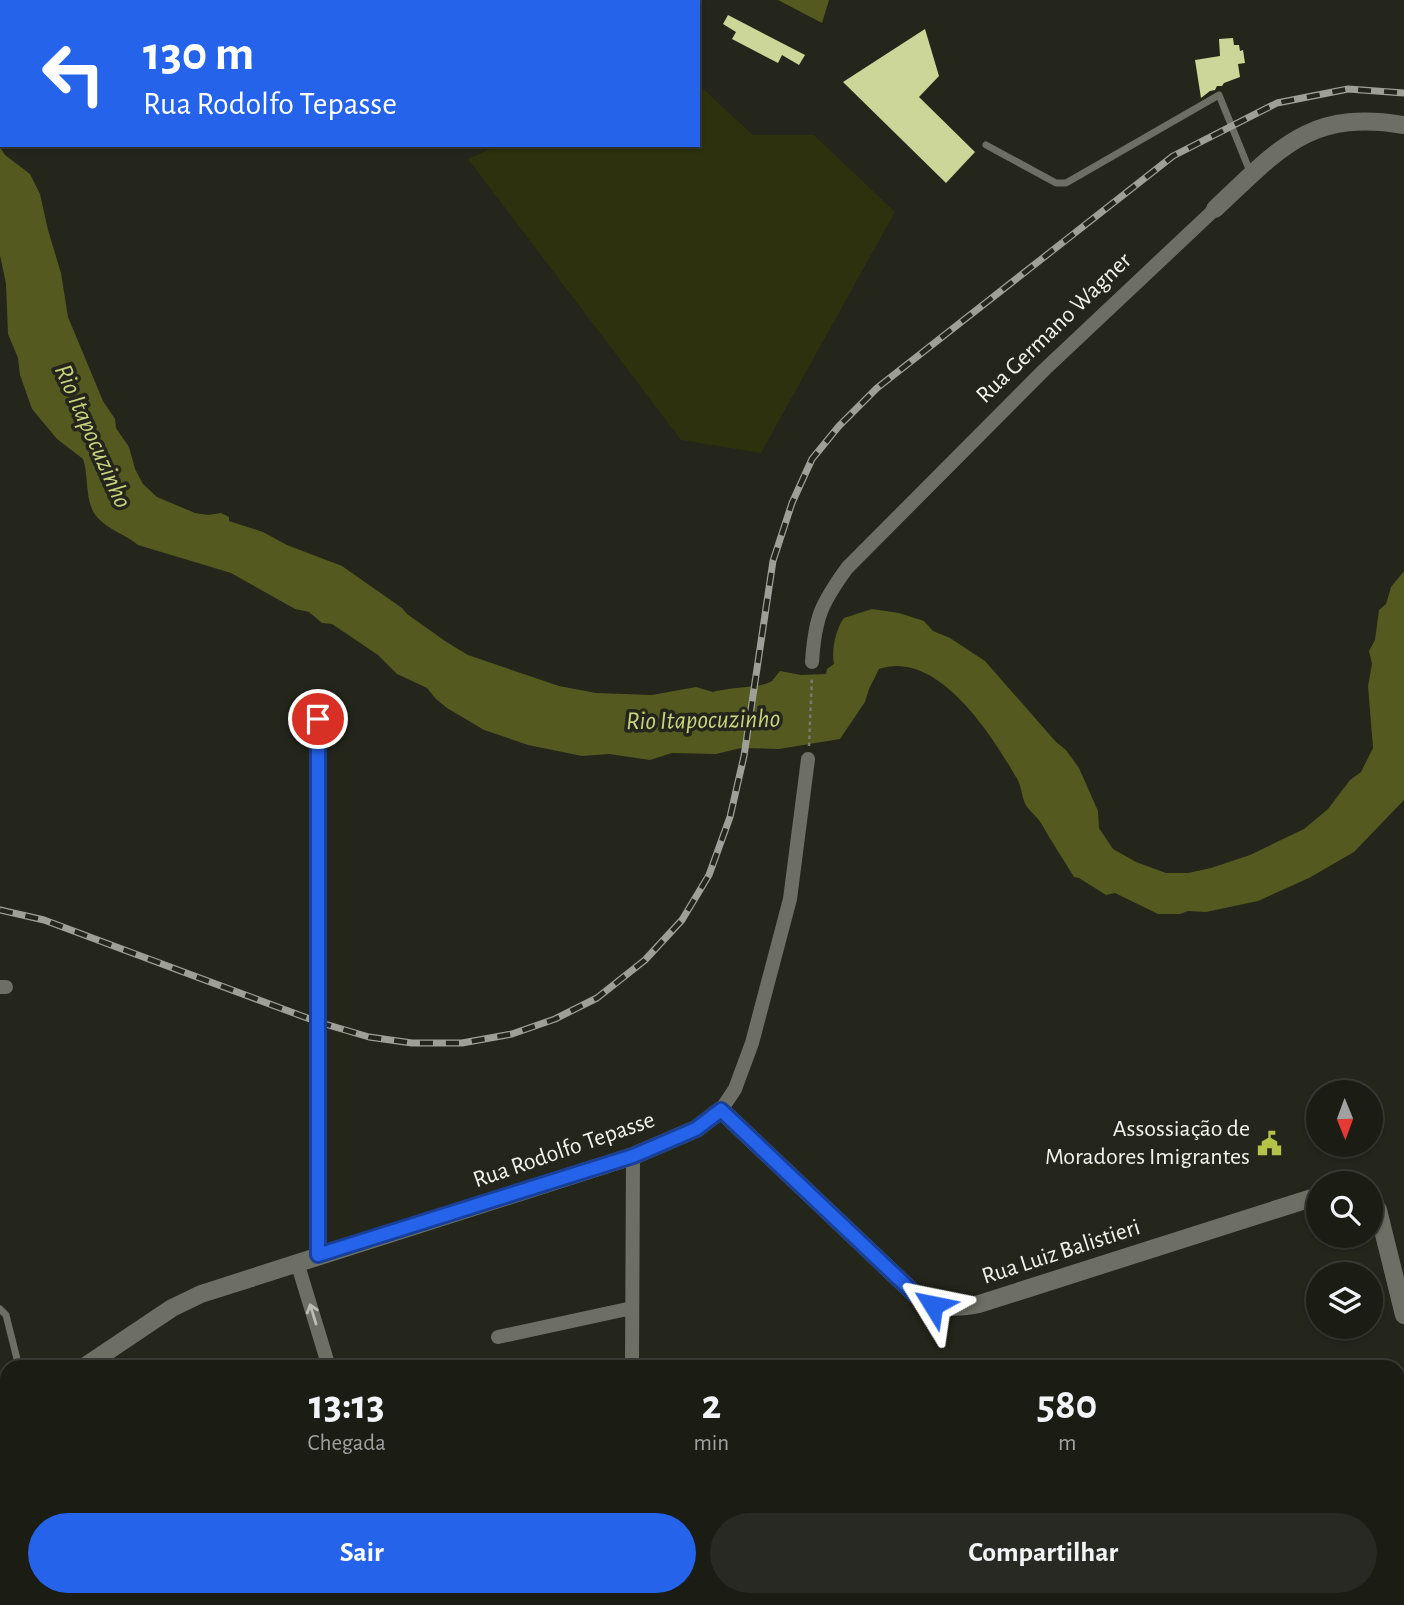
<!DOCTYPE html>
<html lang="pt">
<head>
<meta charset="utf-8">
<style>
  body { margin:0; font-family:"Alegreya Sans",sans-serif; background:#282922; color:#f1f3f6; height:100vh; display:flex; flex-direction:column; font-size:26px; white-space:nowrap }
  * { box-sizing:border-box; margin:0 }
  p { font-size:23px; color:#a0a1a0 }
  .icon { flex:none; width:38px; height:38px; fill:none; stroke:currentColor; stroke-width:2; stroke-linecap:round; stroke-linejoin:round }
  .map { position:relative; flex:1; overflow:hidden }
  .details { position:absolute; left:0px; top:1360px; width:1405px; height:247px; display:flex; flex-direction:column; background:#1b1c14; border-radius:21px 21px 0 0; box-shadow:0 2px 5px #0004,0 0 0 2px #393a34 }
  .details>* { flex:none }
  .guide { position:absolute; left:0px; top:0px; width:700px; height:147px; box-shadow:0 2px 5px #0004,0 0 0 2px #393a34; background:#2563eb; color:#fff; overflow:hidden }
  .needle { width:46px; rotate:179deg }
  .tools { position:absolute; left:1306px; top:1080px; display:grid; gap:14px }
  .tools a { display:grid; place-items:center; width:77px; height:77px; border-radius:50%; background:#1b1c14; box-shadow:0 2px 5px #0004,0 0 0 2px #393a34; font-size:35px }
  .pin { position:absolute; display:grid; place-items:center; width:60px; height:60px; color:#fff; margin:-30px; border:4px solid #fff; border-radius:50%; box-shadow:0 2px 7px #0007 }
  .me { position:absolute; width:77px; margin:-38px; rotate:305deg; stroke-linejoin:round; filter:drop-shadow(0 0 5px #0008) }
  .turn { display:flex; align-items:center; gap:24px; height:147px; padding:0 28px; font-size:32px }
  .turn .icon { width:91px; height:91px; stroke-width:2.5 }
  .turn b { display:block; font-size:49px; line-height:60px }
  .eta { display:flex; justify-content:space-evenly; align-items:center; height:119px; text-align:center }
  .eta b { font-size:42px; font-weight:600; line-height:49px }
  .primary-button { display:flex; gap:14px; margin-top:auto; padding:14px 28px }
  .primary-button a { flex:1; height:80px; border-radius:42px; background:#2563eb; color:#fff; font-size:28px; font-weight:600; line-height:80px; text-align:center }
  .primary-button a+a { background:#282922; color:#f1f3f6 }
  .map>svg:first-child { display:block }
  .green { fill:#2d310d }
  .water { fill:#53591f }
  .building { fill:#cdd699 }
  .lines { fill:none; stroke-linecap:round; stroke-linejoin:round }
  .path { stroke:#797a71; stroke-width:2.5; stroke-dasharray:3.5 3.5; stroke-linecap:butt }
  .lane { stroke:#6d6f64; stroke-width:7 }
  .street { stroke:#6d6f64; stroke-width:14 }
  .secondary { stroke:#6d6f64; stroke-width:18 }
  .highway { stroke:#b8c45b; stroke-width:21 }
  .rail-casing { stroke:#9e9f97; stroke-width:7 }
  .rail { stroke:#24251b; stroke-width:4.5; stroke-dasharray:13; stroke-linecap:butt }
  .oneway { stroke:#bcbeb6 }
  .route-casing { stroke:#184099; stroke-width:18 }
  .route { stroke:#2563eb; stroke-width:12 }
  .labels { text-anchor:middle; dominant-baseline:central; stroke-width:7; stroke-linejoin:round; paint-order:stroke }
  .street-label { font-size:24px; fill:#f1f2ec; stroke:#24251b }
  .poi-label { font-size:24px; fill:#f1f2ec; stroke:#24251b; text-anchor:end }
  .water-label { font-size:26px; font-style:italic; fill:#c8d37e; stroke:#24251b }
</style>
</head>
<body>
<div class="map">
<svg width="1404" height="1605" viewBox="0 0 1404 1605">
  <rect width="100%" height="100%" fill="#24251b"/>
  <path class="green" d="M 698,84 L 753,135 L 814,135 L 895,212 L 761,453 L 681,440 L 468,159 L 499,145 L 698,145 Z"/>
  <path class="water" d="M 778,0 L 829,0 L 822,23 Z
    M 0,147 L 5,155 L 30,174 L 40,194 L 48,230 L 61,273 L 68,317 L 103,401 L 115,419 L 116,428 L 129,447 L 135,469 L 143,484 L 157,497 L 195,513 L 208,515 L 221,513 L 229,517 L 229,521 L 263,532 L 287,545 L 342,566 L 402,608 L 407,614 L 445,641 L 468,655 L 559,686 L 596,693 L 652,695 L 696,687 L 713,692 C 727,687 762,688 772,681 C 775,678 777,674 780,671 L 801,675 L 826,674 L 827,669 L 834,664 C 831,651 836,628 844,618 L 872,609 L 899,613 L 924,621 L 933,631 L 950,638 L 985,661 L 1056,742 L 1066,750 L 1079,768 L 1098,811 L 1099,828 L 1113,849 L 1136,862 L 1166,873 L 1188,873 L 1211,868 L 1250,855 L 1304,829 L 1328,809 L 1350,780 L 1361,772 L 1373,748 L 1368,686 L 1372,664 L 1369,651 L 1375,640 L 1379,610 L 1386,604 L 1391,587 L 1404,571 L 1404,800 L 1354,852 L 1309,878 L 1258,901 L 1206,912 L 1188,911 L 1180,914 L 1158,914 L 1115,893 L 1106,895 L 1079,878 L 1074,877 C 1063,859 1051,841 1041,823 C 1037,817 1031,812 1027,807 C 1021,798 1022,785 1016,777 C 992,736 938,649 879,669 L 869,689 L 865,702 L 840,739 L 779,749 L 741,748 L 716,754 L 672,753 L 650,760 L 609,754 L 582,756 L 528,745 L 484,730 L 447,708 L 436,699 L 427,688 L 397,674 L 378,655 L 332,624 L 322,623 L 309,612 L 295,609 L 231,573 L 138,545 C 127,535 108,530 97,517 C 84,502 89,475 83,459 L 57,439 L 32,409 L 20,375 L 18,358 L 8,334 L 6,284 L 0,255 Z"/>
  <path class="building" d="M 728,15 L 805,55 L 799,65 L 782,55 L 778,63 L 732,39 L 736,32 L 723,24 Z
    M 925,29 L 939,76 L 919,97 L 975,152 L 946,183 L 843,82 Z
    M 1233,38 L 1234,45 L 1239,45 L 1240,51 L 1243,50 L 1245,63 L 1238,64 L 1240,77 L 1224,83 L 1222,86 L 1217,86 L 1215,90 L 1210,91 L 1201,98 L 1195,60 L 1220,56 L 1219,39 Z"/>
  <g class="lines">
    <path class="path" d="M 809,746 L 812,676
      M 0,1466 L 7,1470
      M 300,1600 L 310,1605"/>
    <path class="lane" d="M 986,145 L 1056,183 L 1066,183 L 1219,95 L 1251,174
      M 0,1309 L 6,1315 L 19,1367
      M 0,1405 L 7,1403"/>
    <path class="street" d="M 812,662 C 815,617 821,604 847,568 L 1044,370 L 1215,209
      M 318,719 L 318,1255
      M 0,987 L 6,987
      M 721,1110 L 735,1089 L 752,1043 L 790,899 L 808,759
      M 297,1262 L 329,1367
      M 498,1337 L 632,1308
      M 632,1367 L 633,1156
      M 330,1600 L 336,1605
      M 352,1605 L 352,1600"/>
    <path class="secondary" d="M 1215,209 C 1279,149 1309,109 1404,125
      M 1370,1198 L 1378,1210 L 1404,1315
      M 84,1367 L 172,1308 L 201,1294 L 633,1156 L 696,1129 L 721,1110 L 918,1297 C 939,1308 956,1309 979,1304 L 1318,1196
      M 0,1429 L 7,1424"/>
    <path class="highway" d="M 0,1500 L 7,1503
      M 0,1520 L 7,1523
      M 1398,1581 L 1404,1581
      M 185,1600 L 199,1605
      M 244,1600 L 267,1605
      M 1181,1605 L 1231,1600
      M 1368,1605 L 1404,1601"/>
    <defs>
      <path id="rail" d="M 0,910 L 44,920 L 318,1022 L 369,1037 L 412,1043 L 462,1043 L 512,1034 L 555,1019 L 597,998 L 645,960 L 682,920 L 709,875 L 730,817 L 744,756 L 773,561 L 792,503 L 812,459 L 839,426 L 877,388 L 1173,156 L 1277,103 L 1348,89 L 1404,93"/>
    </defs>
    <use href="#rail" class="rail-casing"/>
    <use href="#rail" class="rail"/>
  </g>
  <defs><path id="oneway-shaft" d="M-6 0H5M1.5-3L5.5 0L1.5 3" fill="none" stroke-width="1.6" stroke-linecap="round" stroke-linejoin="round" transform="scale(1.75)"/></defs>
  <use class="oneway" href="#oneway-shaft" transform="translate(313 1314) rotate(-107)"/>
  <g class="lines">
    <defs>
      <path id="route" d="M 318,719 L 318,1255 L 633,1156 L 696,1129 L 721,1110 L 918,1297 L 933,1305"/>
    </defs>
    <use href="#route" class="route-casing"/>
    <use href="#route" class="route"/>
  </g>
  <defs>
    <symbol id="civic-bare" viewBox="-9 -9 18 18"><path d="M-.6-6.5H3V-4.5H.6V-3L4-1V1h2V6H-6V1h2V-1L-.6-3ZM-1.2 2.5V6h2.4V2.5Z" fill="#b5c249" stroke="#24251b" stroke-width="2.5" paint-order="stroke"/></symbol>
  </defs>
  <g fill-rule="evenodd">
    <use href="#civic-bare" x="1252" y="1126" width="35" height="35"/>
  </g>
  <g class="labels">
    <g class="street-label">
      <text transform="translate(1054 328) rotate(-44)">Rua Germano Wagner</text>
      <text transform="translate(564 1150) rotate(-19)">Rua Rodolfo Tepasse</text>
      <text transform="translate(1061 1252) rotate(-18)">Rua Luiz Balistieri</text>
    </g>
    <g class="poi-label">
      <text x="1250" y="1129">Assossiação de<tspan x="1250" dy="28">Moradores Imigrantes</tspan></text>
    </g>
    <g class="water-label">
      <text transform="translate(93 436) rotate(66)">Rio Itapocuzinho</text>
      <text transform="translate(703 720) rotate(-1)">Rio Itapocuzinho</text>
    </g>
  </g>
</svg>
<div class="tools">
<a><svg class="needle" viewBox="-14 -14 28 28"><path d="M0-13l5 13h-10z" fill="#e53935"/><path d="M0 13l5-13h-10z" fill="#a0a1a0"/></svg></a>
<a><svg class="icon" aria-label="search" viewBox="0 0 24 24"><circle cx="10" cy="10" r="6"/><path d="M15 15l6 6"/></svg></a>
<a><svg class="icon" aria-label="layers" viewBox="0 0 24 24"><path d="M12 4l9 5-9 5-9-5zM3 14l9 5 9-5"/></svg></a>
</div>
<div class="pin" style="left:318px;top:719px;background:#d93025"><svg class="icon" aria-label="arrive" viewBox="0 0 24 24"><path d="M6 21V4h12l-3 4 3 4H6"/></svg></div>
<svg class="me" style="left:933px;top:1305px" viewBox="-20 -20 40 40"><path d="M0-17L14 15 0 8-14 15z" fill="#2563eb" stroke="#fff" stroke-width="4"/></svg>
<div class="guide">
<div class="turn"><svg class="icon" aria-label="left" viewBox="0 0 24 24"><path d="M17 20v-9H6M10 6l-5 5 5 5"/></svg><div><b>130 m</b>Rua Rodolfo Tepasse</div></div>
</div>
<section class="details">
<div class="eta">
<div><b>13:13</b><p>Chegada</p></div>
<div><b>2</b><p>min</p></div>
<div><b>580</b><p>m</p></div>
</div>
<div class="primary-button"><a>Sair</a><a>Compartilhar</a></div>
</section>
</div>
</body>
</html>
